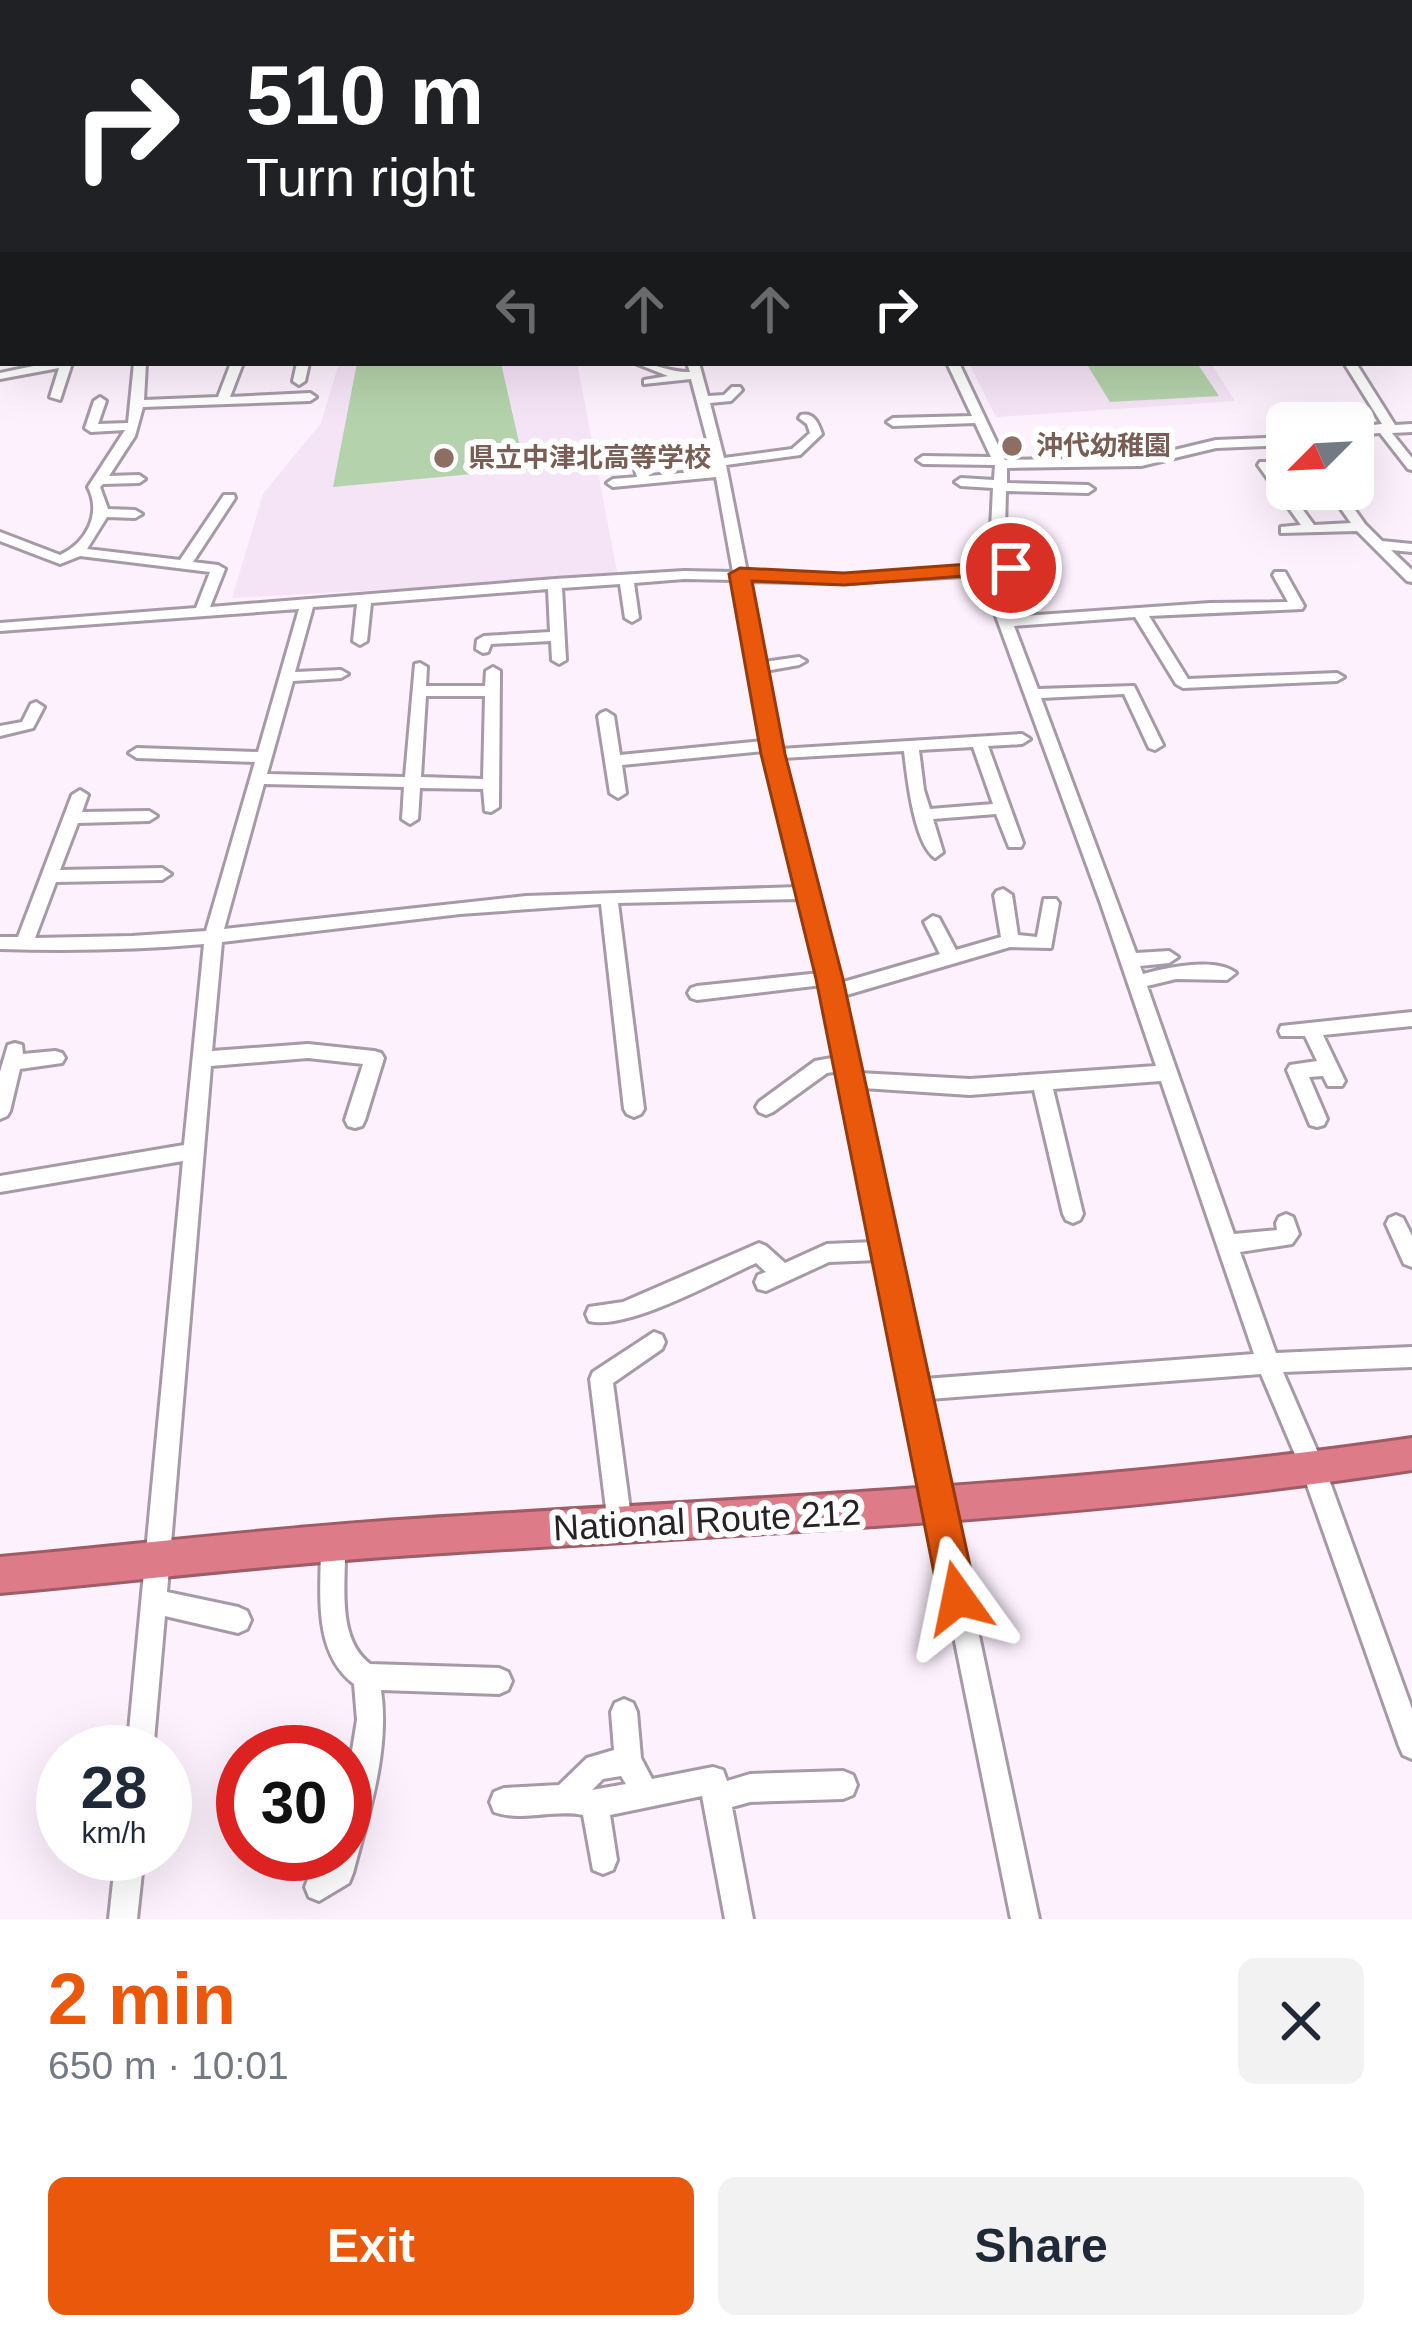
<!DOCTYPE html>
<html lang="en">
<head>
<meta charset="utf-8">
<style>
  body { margin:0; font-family:Helvetica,"Noto Sans JP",sans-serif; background:#f2f2f3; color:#1f2937; height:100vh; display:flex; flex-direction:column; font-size:45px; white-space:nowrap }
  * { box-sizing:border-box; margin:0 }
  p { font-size:39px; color:#747a83 }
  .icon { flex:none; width:66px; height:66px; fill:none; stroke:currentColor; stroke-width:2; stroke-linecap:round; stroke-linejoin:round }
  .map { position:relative; height:1919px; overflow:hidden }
  .details { display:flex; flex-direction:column; background:#fff; flex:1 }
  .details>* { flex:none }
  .hud { position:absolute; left:0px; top:0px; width:1413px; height:366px; box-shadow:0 12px 48px #0002; background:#202124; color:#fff; overflow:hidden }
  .needle { width:78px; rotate:246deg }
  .controls { position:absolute; left:1266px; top:402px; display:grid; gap:24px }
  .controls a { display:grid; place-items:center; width:108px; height:108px; border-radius:18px; background:#fff; box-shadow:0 12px 48px #0002; font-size:60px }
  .speed { position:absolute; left:36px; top:1725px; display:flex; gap:24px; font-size:60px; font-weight:700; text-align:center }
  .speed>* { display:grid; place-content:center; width:156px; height:156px; border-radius:50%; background:#fff; box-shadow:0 12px 48px #0002; line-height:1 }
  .speed small { font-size:30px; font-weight:400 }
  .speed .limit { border:18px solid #d22; background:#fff; color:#111 }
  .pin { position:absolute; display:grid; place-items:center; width:102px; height:102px; color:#fff; margin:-51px; border:6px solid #fff; border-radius:50%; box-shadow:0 3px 12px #0007 }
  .me { position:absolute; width:132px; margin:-66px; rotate:348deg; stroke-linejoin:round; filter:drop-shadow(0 0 9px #0008) }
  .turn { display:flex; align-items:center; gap:42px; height:252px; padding:0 48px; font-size:54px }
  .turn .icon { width:156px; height:156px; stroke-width:2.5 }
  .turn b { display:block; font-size:84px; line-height:102px }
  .lanes { display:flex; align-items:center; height:114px; padding:0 48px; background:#0003; justify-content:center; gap:60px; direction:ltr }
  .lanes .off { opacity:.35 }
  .round { display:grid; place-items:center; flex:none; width:126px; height:126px; border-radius:18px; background:#f2f2f3 }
  .head { display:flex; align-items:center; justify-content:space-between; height:204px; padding:0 48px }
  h1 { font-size:72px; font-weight:700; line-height:90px; color:#ea580c }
  .primary-button { display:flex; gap:24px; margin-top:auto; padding:24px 48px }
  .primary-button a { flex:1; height:138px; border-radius:18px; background:#ea580c; color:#fff; font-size:48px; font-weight:700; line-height:138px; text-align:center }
  .primary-button a+a { background:#f2f2f3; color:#1f2937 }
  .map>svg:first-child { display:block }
  .built { fill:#f5e3f6 }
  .green { fill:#b4d2ab }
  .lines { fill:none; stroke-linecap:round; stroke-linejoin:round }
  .minor-casing { stroke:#a59aa6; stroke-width:6 }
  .major-casing { stroke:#9e5c66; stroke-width:6 }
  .highway-casing { stroke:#9e5c66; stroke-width:6 }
  .minor { fill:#fff; fill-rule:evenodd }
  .major { fill:#ebb0b8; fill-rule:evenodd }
  .highway { fill:#de7b88; fill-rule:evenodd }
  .route { fill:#ea580c; stroke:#983908; stroke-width:3 }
  .education-dot { fill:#8d6e63; stroke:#fff; stroke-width:4.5 }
  .labels { text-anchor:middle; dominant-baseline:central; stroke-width:12; stroke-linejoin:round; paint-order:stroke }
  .far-education-label { font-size:27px; font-weight:bold; fill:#785e54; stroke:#fff; text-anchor:start }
  .near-street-label { font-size:36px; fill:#262226; stroke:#fff }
</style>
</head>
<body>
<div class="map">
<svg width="1412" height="1919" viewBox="0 0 1412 1919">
  <rect width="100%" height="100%" fill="#fdf1fe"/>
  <path class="built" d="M 339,363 L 577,363 L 618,577 L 232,598 L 263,494 L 321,423 Z
    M 969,363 L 1211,363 L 1235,401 L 996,417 Z"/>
  <path class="green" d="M 357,363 L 501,363 L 525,469 L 333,487 Z
    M 1086,363 L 1197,363 L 1219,396 L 1110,402 Z"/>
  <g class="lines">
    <defs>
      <path id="minor" d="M 284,0 L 374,0 L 252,3 Z
        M 481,0 L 489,0 L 488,3 L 480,3 Z
        M 508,0 L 516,0 L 516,3 L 508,3 Z
        M 534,0 L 542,0 L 542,3 L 534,3 Z
        M 621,0 L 629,0 L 629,3 L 621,3 Z
        M 857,0 L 853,2 L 687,3 L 704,0 Z
        M 980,0 L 988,0 L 988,3 L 980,3 Z
        M 1212,0 L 1221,0 L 1224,3 L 1215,3 Z
        M 1279,0 L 1287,0 L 1290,3 L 1282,3 Z
        M 1356,0 L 1364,0 L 1367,3 L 1359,3 Z
        M 0,6 L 3,6 L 3,10 L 0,10 Z
        M 1410,36 L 1412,36 L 1412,40 L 1410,40 Z
        M 0,42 L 3,42 L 3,46 L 0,46 Z
        M 0,103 L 3,103 L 3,109 L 0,109 Z
        M 1410,164 L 1412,165 L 1412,172 L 1410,171 Z
        M 3,174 L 3,180 L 0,181 L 0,175 Z
        M 1410,203 L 1412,203 L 1412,209 L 1410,209 Z
        M 3,213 L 3,221 L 0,222 L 0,214 Z
        M 0,232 L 3,232 L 3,238 L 0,238 Z
        M 0,246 L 3,246 L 3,252 L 0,252 Z
        M 1410,274 L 1412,274 L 1412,280 L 1410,280 Z
        M 3,278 L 3,289 L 0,290 L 0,279 Z
        M 1410,302 L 1412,302 L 1412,310 L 1410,310 Z
        M 48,363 L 72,363 L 60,400 L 50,397 L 59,368 L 0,379 L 0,373 Z
        M 134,363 L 146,363 L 144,400 L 218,397 L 231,363 L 243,363 L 230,397 L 310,393 L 316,397 L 310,401 L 143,407 L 135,436 L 109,476 L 139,475 L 145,479 L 139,483 L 103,484 L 100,487 L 108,509 L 135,510 L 142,514 L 135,518 L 107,517 L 87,549 L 180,560 L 224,495 L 234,495 L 235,498 L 193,562 L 218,565 L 225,569 L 210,607 L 555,579 L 684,571 L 733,572 L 716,477 L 613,487 L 607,483 L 613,479 L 637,477 L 628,446 L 634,442 L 640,446 L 649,476 L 715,470 L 691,379 L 644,384 L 644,380 L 668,376 L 635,363 C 654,363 672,373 690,372 L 687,363 L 699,363 L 708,396 L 724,395 L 732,387 L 740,387 L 742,390 L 731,401 L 710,403 L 724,458 L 792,449 L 810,433 L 807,424 L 799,418 L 801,415 C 814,412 818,423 822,434 L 800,455 L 726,465 L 747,572 L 844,575 L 1003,565 L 991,529 L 993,488 L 961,486 L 955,482 L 961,478 L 994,480 L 995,465 L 923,464 L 917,460 L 923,456 L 991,457 L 975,423 L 893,426 L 887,422 L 893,418 L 972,416 L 947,363 L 959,363 L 1005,460 L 1141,458 L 1216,440 L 1287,437 L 1287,445 L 1216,448 L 1141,466 L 1007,468 L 1007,483 L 1088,485 L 1094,489 L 1088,493 L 1006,491 L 1005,529 L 1018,568 L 1016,571 L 994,574 L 1010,617 L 1210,603 L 1288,602 L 1273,575 L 1275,572 L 1285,572 L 1304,606 L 1302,609 L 1149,616 L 1188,679 L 1337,673 L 1344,677 L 1337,681 L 1183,688 L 1176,684 L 1135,617 L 1014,626 L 1038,689 L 1134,686 L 1163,745 L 1155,750 L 1149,748 L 1124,694 L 1041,698 L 1136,953 L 1169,951 L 1178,957 L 1169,963 L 1140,966 L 1143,974 C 1168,967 1216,957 1236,973 L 1227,980 L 1176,979 L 1147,986 L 1234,1234 L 1277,1230 L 1276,1223 L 1279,1217 L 1286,1214 L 1293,1217 L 1299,1234 L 1292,1244 L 1240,1252 L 1276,1353 L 1412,1347 L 1412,1367 L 1283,1372 L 1326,1471 L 1412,1709 L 1412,1759 L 1403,1755 L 1399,1746 L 1302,1471 L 1261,1374 L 929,1399 L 1039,1919 L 1011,1919 L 878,1260 L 829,1262 L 766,1291 L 758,1289 L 755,1282 L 758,1275 L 766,1272 L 756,1263 C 718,1280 627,1331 589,1321 L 586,1314 L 589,1307 L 623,1302 L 759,1243 L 766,1246 L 785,1263 L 827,1244 L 874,1242 L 840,1071 L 827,1073 L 773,1112 L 766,1115 L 759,1112 L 756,1107 L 759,1102 L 815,1061 L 837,1057 L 822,985 L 697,1000 L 691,998 L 688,993 L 691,988 L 697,986 L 820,973 L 801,899 L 618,903 L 644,1109 L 641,1114 L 634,1117 L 627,1114 L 624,1109 L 601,904 L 460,914 L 222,942 L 212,1051 L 308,1044 L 374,1051 L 381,1053 L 384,1058 L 365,1120 L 362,1126 L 355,1128 L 348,1126 L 345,1120 L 363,1064 L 308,1058 L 211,1066 L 167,1592 L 238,1607 L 247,1611 L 251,1620 L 247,1629 L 238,1633 L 165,1616 L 153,1752 L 127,1752 L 183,1161 L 0,1192 L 0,1176 L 184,1145 L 204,944 C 136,950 68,951 0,949 L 0,937 L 18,937 L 72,795 L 80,790 L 88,795 L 82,812 L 149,811 L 157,816 L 149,821 L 78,823 L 60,870 L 162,868 L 171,874 L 162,880 L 56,882 L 35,938 L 132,936 L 206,931 L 255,762 L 137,758 L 129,753 L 137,748 L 258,752 L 299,609 L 0,631 L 0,623 L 196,608 L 210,572 L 80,556 L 60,564 L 0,541 L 0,532 L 60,555 C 86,543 102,514 88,487 L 125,430 L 91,432 L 85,428 L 94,401 L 100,397 L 106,401 L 98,424 L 128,423 ZM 981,575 L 1101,904 L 1156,1066 L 970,1079 L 859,1073 L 843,996 L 1010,947 L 1051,948 L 1059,903 L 1056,899 L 1044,899 L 1037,937 L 1018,935 L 1012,895 L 1003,889 L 997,891 L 994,895 L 1001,937 L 956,950 L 939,918 L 933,916 L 924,922 L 940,954 L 840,983 L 782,758 L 904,751 C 907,777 914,844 935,858 L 943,852 L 933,819 L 996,814 L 1009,847 L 1021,847 L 1023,843 L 988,746 L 1022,744 L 1030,739 L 1022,734 L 780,749 L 765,671 L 799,665 L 806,661 L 799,657 L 764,662 L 748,581 L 844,583 ZM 684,579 L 735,580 L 763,741 L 620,755 L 614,716 L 606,711 L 601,713 L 598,716 L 610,793 L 618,798 L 626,793 L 622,765 L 765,751 L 798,887 L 526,896 L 224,929 L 264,784 L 404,787 L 402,819 L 410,824 L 418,819 L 420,788 L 483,789 L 485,811 L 491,812 L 499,807 L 500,671 L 493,667 L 486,671 L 485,686 L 426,686 L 427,667 L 420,663 L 415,664 L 405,777 L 267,774 L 293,681 L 341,678 L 348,674 L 341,670 L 295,672 L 313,607 L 357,604 L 353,641 L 360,645 L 367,641 L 371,603 L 548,589 L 550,632 L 484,636 L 477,640 L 476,649 L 483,653 L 488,652 L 491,644 L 551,641 L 552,660 L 559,664 L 566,660 L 562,588 L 620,584 L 625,618 L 632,622 L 639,618 L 634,583 ZM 426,696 L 485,696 L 483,779 L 421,777 ZM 973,747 L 993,804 L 930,809 L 924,790 L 919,750 ZM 1161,1081 L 1254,1354 L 924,1379 L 863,1088 L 970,1095 L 1034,1090 L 1063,1214 L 1066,1220 L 1073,1223 L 1080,1220 L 1083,1214 L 1053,1089 Z
        M 297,363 L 309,363 L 305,381 L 299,385 L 293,381 Z
        M 1344,363 L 1356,363 L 1395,425 L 1412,424 L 1412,432 L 1392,433 L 1412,458 L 1412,470 L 1408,469 L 1380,433 L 1353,435 L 1353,427 L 1382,424 Z
        M 1260,462 L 1268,462 L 1314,525 L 1351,523 L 1327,489 L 1340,489 L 1365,524 L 1382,541 L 1412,544 L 1412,552 L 1391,550 L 1412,570 L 1412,582 L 1407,581 L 1357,531 L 1281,533 L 1281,527 L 1301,525 L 1258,465 Z
        M 36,702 L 44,707 L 33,728 L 0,736 L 0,726 L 22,722 L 31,704 Z
        M 1412,1012 L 1412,1026 L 1323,1035 L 1345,1081 L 1342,1086 L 1328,1086 L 1323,1076 L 1309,1077 L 1327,1119 L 1324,1125 L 1317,1127 L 1310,1125 L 1287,1070 L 1290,1065 L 1317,1061 L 1305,1036 L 1281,1036 L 1279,1031 L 1281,1026 Z
        M 15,1043 L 22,1045 L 23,1054 L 55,1051 L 62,1053 L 65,1058 L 62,1063 L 20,1069 L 10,1111 L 7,1116 L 0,1119 L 0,1072 L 8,1045 Z
        M 1396,1215 L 1403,1218 L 1412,1236 L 1412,1267 L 1404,1264 L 1386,1224 L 1389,1218 Z
        M 654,1332 L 662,1335 L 665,1342 L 662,1349 L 613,1383 L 632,1525 L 629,1533 L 620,1537 L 611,1533 L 608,1525 L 590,1379 L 593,1372 Z
        M 333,1533 L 342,1537 L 345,1545 C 346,1584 336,1638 370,1664 L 499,1668 L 508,1672 L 512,1681 L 508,1690 L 499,1694 L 381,1690 C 390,1751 368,1816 353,1873 L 349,1883 L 319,1901 L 309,1897 L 305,1887 L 309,1877 L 327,1864 L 330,1854 L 345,1854 L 345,1794 L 357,1720 L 354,1684 C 312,1652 321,1592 321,1545 L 324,1537 Z
        M 624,1699 L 633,1703 L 637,1712 L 641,1758 L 652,1779 L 713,1767 L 723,1770 L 727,1781 L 750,1774 L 843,1771 L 853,1775 L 857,1785 L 853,1795 L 843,1799 L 750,1802 L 732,1807 L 753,1919 L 725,1919 L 702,1796 L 610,1815 L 617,1860 L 613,1870 L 603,1874 L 593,1870 L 583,1815 C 554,1809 521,1822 494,1812 L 490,1802 L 494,1792 L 504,1788 L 559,1785 L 587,1758 L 614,1750 L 611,1712 L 615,1703 ZM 621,1776 L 626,1784 L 592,1790 L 603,1779 Z
        M 116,1854 L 144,1854 L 137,1919 L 109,1919 Z"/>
      <path id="major" d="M 3,124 L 3,132 L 0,133 L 0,125 Z"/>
      <path id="highway" d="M 1412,1438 L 1412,1470 C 1075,1522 737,1533 398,1556 C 265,1565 133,1581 0,1593 L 0,1557 C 133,1545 265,1529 398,1520 C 737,1498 1075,1487 1412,1438 Z"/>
    </defs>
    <use href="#minor" class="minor-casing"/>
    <use href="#major" class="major-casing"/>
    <use href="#highway" class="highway-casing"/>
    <use href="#minor" class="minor"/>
    <use href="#major" class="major"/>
    <use href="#highway" class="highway"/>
  </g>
  <path class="route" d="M 1011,561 L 1018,563 L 1018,572 L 844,585 L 752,581 L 785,754 L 843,979 L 977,1598 L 971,1612 L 958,1617 L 945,1612 L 939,1598 L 816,979 L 761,754 L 729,574 L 740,568 L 844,573 Z"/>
  <g class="education-dot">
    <circle cx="1012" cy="446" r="12"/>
    <circle cx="444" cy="458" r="12"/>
  </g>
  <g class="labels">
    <g class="far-education-label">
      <text x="1036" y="446">沖代幼稚園</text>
      <text x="468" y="458">県立中津北高等学校</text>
    </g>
    <g class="near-street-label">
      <text transform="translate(707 1520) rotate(-3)">National Route 212</text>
    </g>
  </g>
</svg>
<div class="controls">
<a><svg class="needle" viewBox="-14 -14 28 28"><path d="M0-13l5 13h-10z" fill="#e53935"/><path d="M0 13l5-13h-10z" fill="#747a83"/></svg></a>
</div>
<div class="speed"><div>28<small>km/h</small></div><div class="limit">30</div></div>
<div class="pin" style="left:1011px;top:568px;background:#d93025"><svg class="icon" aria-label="arrive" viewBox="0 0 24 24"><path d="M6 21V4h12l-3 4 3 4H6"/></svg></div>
<svg class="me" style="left:958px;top:1598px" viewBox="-20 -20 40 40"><path d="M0-17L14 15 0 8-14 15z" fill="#ea580c" stroke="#fff" stroke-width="4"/></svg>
<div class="hud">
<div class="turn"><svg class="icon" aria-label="right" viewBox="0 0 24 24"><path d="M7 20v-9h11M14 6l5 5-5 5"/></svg><div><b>510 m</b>Turn right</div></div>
<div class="lanes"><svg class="icon off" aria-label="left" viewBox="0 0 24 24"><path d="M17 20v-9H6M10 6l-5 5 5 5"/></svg><svg class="icon off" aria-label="ahead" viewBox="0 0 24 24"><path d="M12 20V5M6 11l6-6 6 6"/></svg><svg class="icon off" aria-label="ahead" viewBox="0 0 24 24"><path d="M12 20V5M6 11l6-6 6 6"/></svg><svg class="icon" aria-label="right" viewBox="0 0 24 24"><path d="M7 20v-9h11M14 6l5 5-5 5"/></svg></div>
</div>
</div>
<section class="details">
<div class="head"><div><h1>2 min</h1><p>650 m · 10:01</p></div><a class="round"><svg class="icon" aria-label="close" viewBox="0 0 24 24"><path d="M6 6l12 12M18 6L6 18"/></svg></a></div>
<div class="primary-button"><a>Exit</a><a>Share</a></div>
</section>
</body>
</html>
